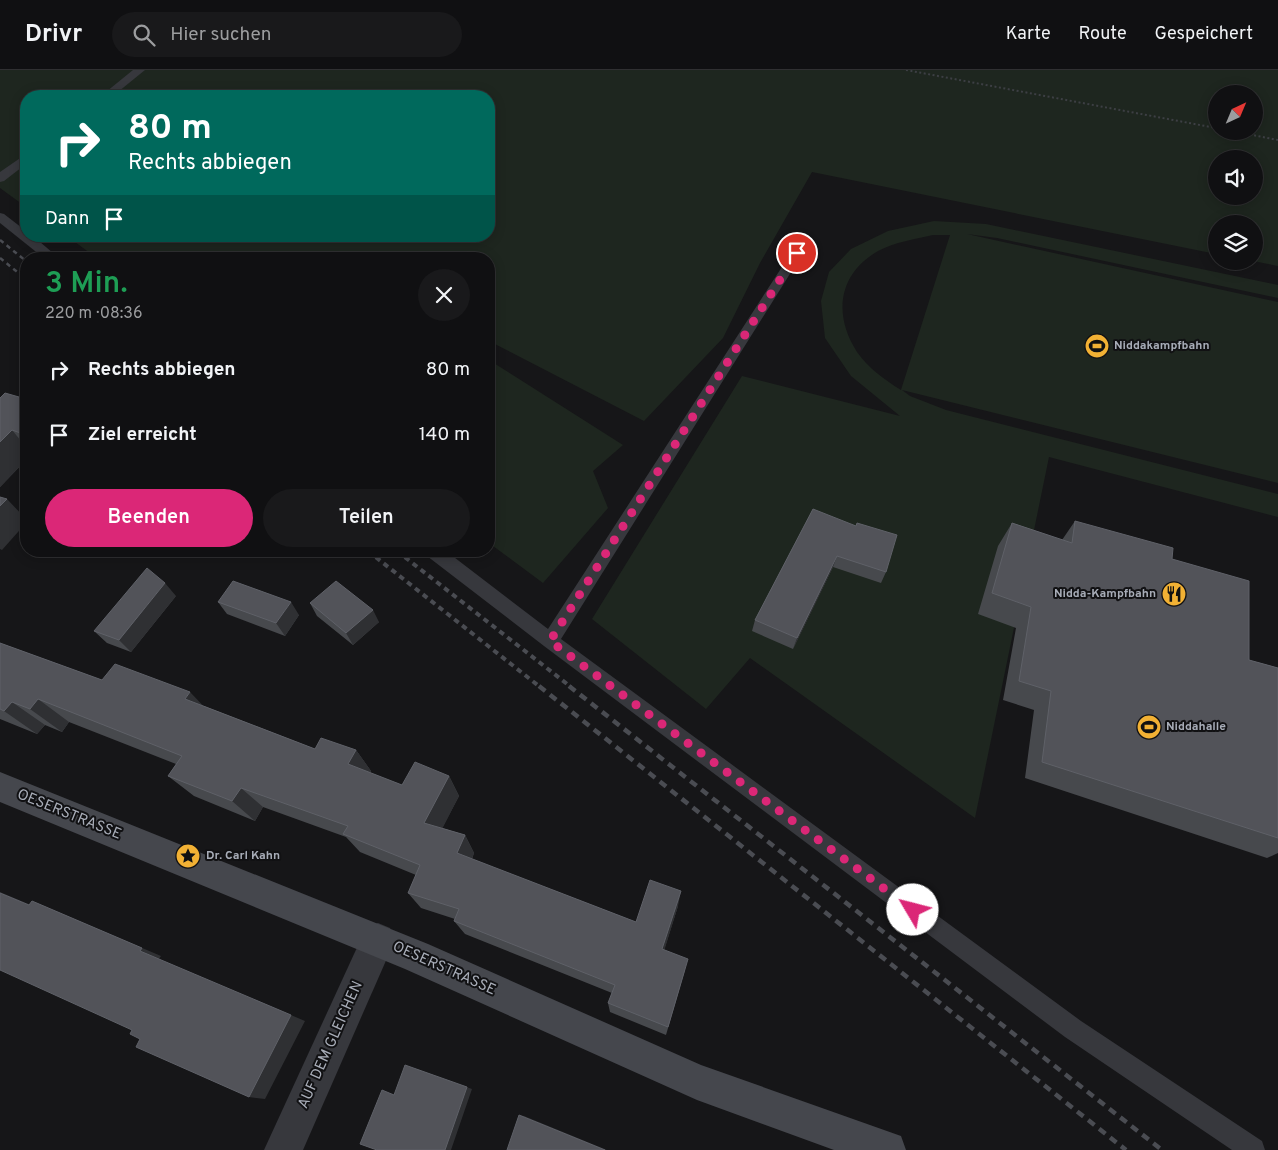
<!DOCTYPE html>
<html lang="de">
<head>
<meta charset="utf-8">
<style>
  body { margin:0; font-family:Overpass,sans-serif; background:#19191b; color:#f1f3f6; height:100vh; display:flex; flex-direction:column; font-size:19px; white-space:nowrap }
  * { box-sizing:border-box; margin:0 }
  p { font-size:16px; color:#9c9d9f }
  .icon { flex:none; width:28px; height:28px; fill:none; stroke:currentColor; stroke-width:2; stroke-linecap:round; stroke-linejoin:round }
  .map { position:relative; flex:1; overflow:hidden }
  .panel { position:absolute; left:20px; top:182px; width:475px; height:305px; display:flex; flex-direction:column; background:#101012; border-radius:20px; box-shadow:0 2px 12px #0003,0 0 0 1px #303032 }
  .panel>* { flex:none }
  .top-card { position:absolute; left:20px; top:20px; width:475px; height:152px; border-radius:20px; box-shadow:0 2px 12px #0003,0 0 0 1px #303032; background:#00695c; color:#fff; overflow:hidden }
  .needle { width:32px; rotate:44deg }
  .buttons { position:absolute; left:1208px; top:15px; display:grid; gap:10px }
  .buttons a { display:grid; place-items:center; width:55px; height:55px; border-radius:50%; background:#101012; box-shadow:0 2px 12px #0003,0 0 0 1px #303032; font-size:25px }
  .pin { position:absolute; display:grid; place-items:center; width:42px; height:42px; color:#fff; margin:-21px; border:2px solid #fff; border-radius:50%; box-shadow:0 1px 5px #0007 }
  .me { position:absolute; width:55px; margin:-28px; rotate:307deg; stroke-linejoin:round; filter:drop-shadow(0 0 4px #0008) }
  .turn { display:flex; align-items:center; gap:18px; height:105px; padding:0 25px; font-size:22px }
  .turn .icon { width:65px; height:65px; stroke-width:2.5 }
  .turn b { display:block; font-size:35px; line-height:42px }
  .then { display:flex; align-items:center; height:48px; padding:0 25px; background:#0003; gap:10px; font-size:19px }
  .round { display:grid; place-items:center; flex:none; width:52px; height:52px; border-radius:26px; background:#19191b }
  .summary { display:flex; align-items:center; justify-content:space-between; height:85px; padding:0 25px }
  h1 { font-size:30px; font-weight:600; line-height:38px; color:#1e9e55 }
  .button { display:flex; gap:10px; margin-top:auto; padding:10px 25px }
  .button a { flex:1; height:58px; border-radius:30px; background:#db2777; color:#fff; font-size:20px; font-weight:600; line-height:58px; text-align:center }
  .button a+a { background:#19191b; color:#f1f3f6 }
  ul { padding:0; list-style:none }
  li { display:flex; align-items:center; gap:15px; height:65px; padding:0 25px }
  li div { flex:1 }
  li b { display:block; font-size:19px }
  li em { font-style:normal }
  header { display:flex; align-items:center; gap:30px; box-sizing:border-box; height:70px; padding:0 25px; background:#101012; border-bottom:1px solid #303032 }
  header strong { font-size:24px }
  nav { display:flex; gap:28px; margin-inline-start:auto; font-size:18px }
  .search { width:350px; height:45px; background:#19191b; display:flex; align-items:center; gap:12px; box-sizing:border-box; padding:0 18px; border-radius:28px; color:#9c9d9f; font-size:19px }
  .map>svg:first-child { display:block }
  .green { fill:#1e261f; fill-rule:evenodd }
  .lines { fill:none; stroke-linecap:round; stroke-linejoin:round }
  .path { stroke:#3d3f44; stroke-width:2; stroke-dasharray:2 2.5; stroke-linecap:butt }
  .lane { fill:#37383d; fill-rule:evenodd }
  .street { fill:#37383d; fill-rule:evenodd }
  .secondary { fill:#45474d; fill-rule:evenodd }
  .rail-far2 { stroke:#4a4c52; stroke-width:2.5; stroke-dasharray:4.5 4; stroke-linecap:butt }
  .rail-far1 { stroke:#4a4c52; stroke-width:4; stroke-dasharray:5.5 4.5; stroke-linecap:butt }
  .rail { stroke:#4a4c52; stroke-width:4.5; stroke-dasharray:8 6; stroke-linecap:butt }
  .wall { fill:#47494d }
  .shaded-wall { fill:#2f3033 }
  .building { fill:#525359; stroke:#5f6168 }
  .route { stroke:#db2777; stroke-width:9; stroke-dasharray:0 16.2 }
  .labels { text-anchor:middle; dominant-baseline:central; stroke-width:4; stroke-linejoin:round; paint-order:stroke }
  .poi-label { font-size:12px; font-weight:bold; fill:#a8adb8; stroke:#111113; text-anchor:start }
  .near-street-label { font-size:15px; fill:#a8adb8; stroke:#111113 }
</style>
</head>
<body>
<header>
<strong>Drivr</strong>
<div class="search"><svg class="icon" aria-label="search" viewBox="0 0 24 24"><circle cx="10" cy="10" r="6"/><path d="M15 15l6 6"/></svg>Hier suchen</div>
<nav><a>Karte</a><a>Route</a><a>Gespeichert</a></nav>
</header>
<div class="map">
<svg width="1278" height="1080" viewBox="0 0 1278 1080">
  <rect width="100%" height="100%" fill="#161618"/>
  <path class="green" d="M 0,0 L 1278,0 L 1278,196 L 1253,191 L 1254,154 L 1216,154 L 1216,184 L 812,102 L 760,193 L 723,268 L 644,351 L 489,271 L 489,189 L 98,189 L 67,166 L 489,166 L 489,26 L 26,26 L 26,137 L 0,118 ZM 1216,24 L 1254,24 L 1254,61 L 1216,61 ZM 1216,89 L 1254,89 L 1254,126 L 1216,126 Z
    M 934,151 L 986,154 L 1278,215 L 1278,228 L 997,168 L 967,164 L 1278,232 L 1278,413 L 902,320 L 910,326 L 946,340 L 1278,424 L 1278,447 L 1049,387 L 975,748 L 750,588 L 706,639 L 592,549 L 742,306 L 900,346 L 851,306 L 825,268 L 821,231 L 829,202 L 851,179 L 888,161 ZM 933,165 L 950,165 L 901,320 C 885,310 868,298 857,282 C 833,245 838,204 878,181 C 895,172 915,169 933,165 Z
    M 489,290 L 623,375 L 593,401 L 608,438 L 543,513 L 489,473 Z"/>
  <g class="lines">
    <path class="path" d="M 906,0 L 1216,58
      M 1232,61 L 1278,70"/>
    <path class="lane" d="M 133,0 L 145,0 L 113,26 L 101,26 Z
      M 26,84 L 26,94 L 4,111 L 0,112 L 0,102 Z
      M 0,143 L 4,144 L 26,161 L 26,166 L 33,166 L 60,189 L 45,189 L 0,153 Z
      M 797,179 L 803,183 L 561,569 L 1081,951 L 1262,1071 L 1265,1080 L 1232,1080 L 1065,967 L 544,576 L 427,486 L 425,481 L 446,481 L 548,559 L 791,183 Z"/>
    <path class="street" d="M 378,853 L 390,858 L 395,870 L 303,1080 L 264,1080 L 366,858 Z"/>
    <path class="secondary" d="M 0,702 L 428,874 L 701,995 L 901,1066 L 906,1080 L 834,1080 L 697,1030 L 405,899 L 0,732 Z"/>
    <path class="rail-far2" d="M 0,170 L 26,191
      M 0,188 L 26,209"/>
    <path class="rail-far1" d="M 368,481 L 540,617
      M 397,481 L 571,617"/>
    <path class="rail" d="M 539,616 L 1126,1080
      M 569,616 L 1162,1080"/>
  </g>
  <path class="wall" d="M 0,328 L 26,329 L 26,390 L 0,417 Z
    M 813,439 L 886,502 L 881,513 L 833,497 L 793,579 L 752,561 L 755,550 Z
    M 1075,451 L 1172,489 L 1249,590 L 1278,598 L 1278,783 L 1267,788 L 1025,708 L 1034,640 L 1003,630 L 1016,558 L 978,544 L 998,476 L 1012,453 L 1062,470 Z
    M 176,526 L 131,582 L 107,573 L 94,561 Z
    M 218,532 L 299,545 L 285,566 L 227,544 Z
    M 310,533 L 379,552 L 353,575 L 317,546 Z
    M 0,573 L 102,610 L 204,636 L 315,679 L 356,680 L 371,701 L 370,703 L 402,715 L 449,706 L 459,726 L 442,758 L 465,765 L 474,783 L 472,789 L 636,852 L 678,836 L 664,880 L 685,900 L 666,965 L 610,942 L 608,933 L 612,923 L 465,864 L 454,851 L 455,849 L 421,838 L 408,823 L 416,805 L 360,782 L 346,767 L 263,737 L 255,751 L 194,726 L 168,706 L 176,694 L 69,652 L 62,662 L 45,655 L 37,664 L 0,649 Z"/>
  <path class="shaded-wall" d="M 12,360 L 26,377 L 26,390 L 0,417 L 0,372 Z
    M 7,429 L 26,449 L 26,453 L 2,480 L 0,479 L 0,436 Z
    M 837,486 L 833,497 L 793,579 L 797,568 Z
    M 165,513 L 176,526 L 131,582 L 119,570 Z
    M 291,532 L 299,545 L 285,566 L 276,553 Z
    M 373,540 L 379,552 L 353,575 L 346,563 Z
    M 190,622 L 213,646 L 185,629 Z
    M 38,629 L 69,652 L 62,662 L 30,639 Z
    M 12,632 L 45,655 L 37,664 L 4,641 Z
    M 356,680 L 371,701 L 364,715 L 348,694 Z
    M 449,706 L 459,726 L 436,771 L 424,753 Z
    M 241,718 L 263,737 L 255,751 L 232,731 Z
    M 465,765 L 474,783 L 468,800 L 457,783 Z
    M 681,821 L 678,836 L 661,891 L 662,879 Z
    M 0,822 L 52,844 L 0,823 Z
    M 32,831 L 161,886 L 159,889 L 305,951 L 265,1029 L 249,1027 L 140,881 Z
    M 413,998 L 472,1019 L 451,1080 L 445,1080 Z
    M 519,1045 L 524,1046 L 607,1080 L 605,1080 Z"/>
  <path class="building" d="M 5,323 L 26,329 L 26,365 L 12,360 L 0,372 L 0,328 Z
    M 0,427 L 7,429 L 0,436 Z
    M 813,439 L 856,456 L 857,453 L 897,465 L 886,502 L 837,486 L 797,568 L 755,550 Z
    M 1075,451 L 1173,478 L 1172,489 L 1249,511 L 1249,590 L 1278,598 L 1278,768 L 1042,692 L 1051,621 L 1019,611 L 1031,537 L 992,523 L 1012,453 L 1072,473 Z
    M 147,498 L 165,513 L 119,570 L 94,561 Z
    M 233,511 L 291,532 L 276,553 L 218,532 Z
    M 336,511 L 373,540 L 346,563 L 310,533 Z
    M 0,573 L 102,610 L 115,594 L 190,622 L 185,629 L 315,679 L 321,668 L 356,680 L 348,694 L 402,715 L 415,692 L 449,706 L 424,753 L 465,765 L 457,783 L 636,852 L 650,810 L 681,821 L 662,879 L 688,889 L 668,957 L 608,933 L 615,915 L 454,851 L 459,839 L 408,823 L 420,795 L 343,764 L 348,756 L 241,718 L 232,731 L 168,706 L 182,686 L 38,629 L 30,639 L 12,632 L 4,641 L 0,639 Z
    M 0,823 L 29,835 L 32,831 L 142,878 L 140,881 L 291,945 L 249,1027 L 136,977 L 140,969 L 130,964 L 132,960 L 0,900 Z
    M 405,995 L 467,1017 L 445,1080 L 377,1080 L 360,1074 L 382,1020 L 394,1025 Z
    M 519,1045 L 605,1080 L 507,1080 Z"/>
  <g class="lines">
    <path class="route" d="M 797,183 L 550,571 L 913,840"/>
  </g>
  <defs>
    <symbol id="stadium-disc" viewBox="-11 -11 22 22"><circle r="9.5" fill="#f2b134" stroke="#111113"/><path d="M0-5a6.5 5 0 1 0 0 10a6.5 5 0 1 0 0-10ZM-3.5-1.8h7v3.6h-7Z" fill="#111"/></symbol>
    <symbol id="restaurant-disc" viewBox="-11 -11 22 22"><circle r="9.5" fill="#f2b134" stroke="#111113"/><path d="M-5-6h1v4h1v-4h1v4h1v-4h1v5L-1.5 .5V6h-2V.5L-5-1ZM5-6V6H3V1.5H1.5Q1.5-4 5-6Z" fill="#111"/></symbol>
    <symbol id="sight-disc" viewBox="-11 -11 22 22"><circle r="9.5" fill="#f2b134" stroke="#111113"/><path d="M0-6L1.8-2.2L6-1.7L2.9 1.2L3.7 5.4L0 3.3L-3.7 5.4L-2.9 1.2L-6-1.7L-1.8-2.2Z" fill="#111"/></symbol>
  </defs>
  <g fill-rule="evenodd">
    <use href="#stadium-disc" x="1083" y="262" width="28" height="28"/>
    <use href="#restaurant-disc" x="1160" y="510" width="28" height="28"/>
    <use href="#stadium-disc" x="1135" y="643" width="28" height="28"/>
    <use href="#sight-disc" x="174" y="772" width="28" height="28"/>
  </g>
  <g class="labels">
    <g class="poi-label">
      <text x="1114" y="276">Niddakampfbahn</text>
      <text x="1156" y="524" text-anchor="end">Nidda-Kampfbahn</text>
      <text x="1166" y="657">Niddahalle</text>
      <text x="206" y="786">Dr. Carl Kahn</text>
    </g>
    <g class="near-street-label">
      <text transform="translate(69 745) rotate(22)">OESERSTRASSE</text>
      <text transform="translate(444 899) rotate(24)">OESERSTRASSE</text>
      <text transform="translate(331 975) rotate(-66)">AUF DEM GLEICHEN</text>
    </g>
  </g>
</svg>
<div class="buttons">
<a><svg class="needle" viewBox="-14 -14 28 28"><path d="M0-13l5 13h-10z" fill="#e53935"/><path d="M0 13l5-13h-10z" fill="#9c9d9f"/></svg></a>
<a><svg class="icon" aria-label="sound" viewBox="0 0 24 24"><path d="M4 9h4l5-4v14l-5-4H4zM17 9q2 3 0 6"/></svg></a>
<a><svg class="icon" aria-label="layers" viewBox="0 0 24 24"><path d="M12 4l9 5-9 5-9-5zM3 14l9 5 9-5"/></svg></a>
</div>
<div class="pin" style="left:797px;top:183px;background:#d93025"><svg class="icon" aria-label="arrive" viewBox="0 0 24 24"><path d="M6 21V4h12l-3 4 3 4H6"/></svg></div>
<svg class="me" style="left:913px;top:840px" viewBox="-20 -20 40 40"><circle r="19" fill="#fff"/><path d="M0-13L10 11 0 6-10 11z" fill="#db2777"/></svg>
<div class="top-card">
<div class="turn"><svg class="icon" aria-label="right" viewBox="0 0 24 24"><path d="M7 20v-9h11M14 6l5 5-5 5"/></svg><div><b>80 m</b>Rechts abbiegen</div></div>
<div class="then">Dann<svg class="icon" aria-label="arrive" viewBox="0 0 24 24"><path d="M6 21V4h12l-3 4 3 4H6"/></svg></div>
</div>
<section class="panel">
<div class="summary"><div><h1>3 Min.</h1><p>220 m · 08:36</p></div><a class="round"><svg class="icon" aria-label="close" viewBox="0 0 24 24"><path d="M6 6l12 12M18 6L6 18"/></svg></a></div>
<ul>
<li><svg class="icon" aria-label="right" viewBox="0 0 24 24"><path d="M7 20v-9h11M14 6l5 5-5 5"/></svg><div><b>Rechts abbiegen</b></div><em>80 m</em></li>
<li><svg class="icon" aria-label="arrive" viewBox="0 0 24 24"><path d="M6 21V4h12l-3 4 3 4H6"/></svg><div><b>Ziel erreicht</b></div><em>140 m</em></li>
</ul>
<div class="button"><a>Beenden</a><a>Teilen</a></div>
</section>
</div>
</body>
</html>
